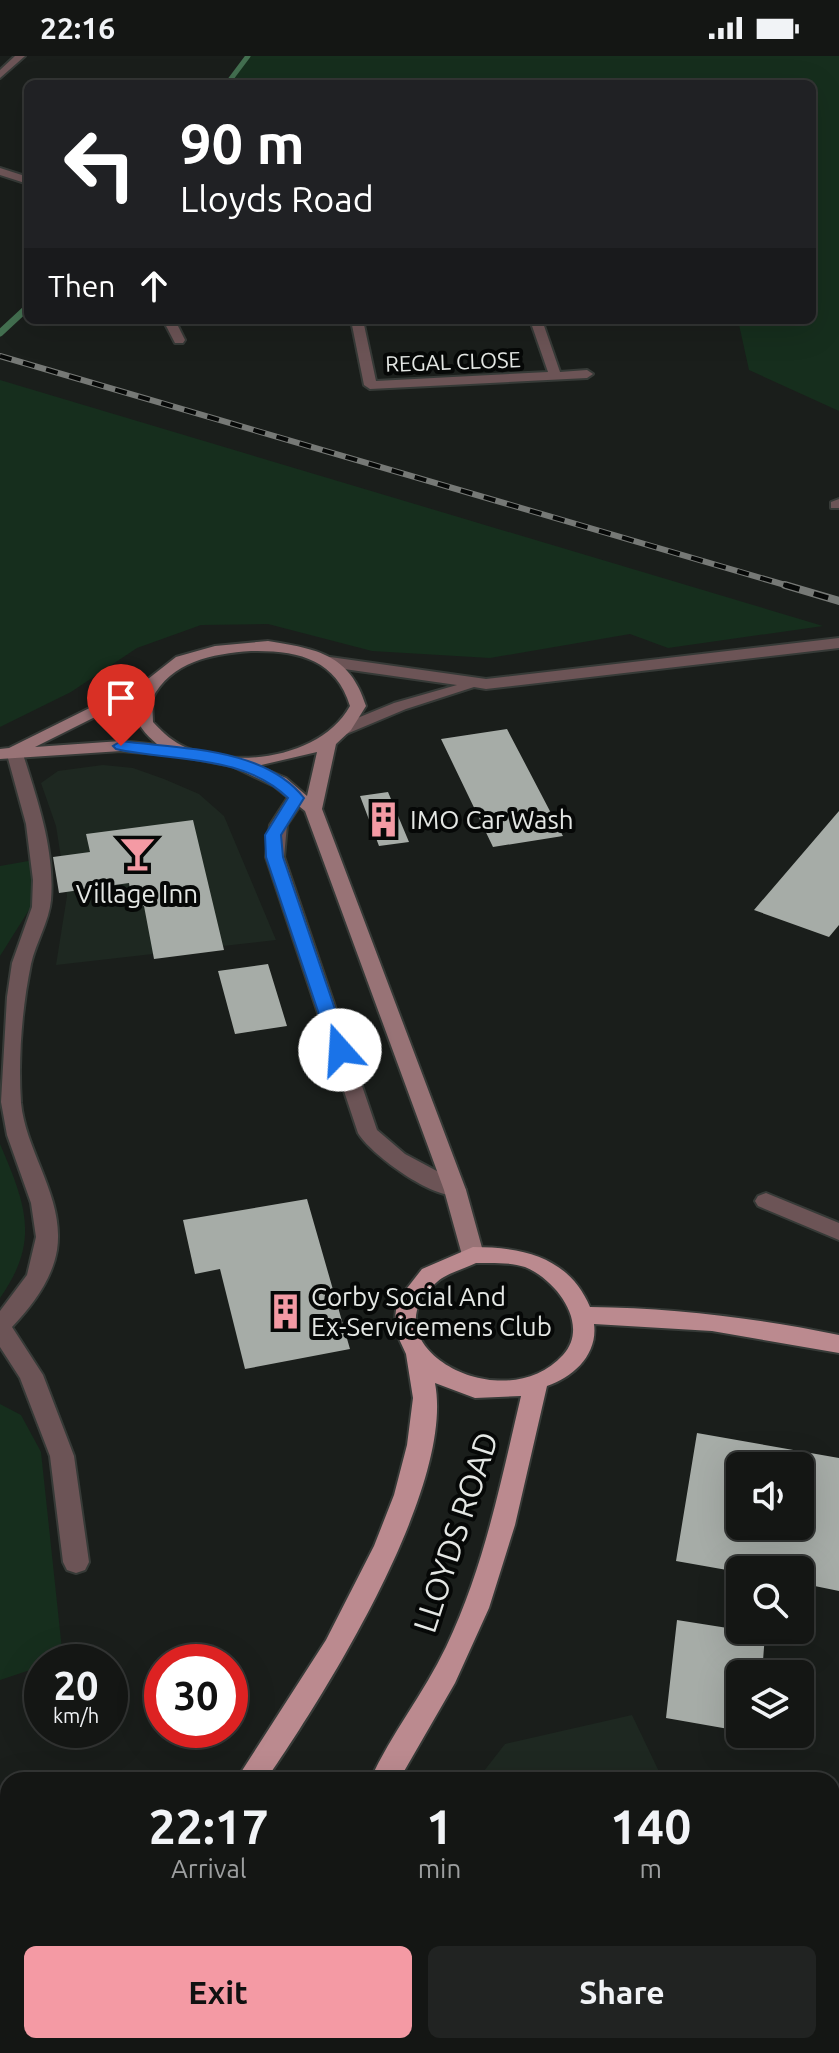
<!DOCTYPE html>
<html lang="en">
<head>
<meta charset="utf-8">
<style>
  body { margin:0; font-family:Ubuntu,sans-serif; background:#212322; color:#f1f3f6; height:100vh; display:flex; flex-direction:column; font-size:30px; white-space:nowrap }
  * { box-sizing:border-box; margin:0 }
  p { font-size:26px; color:#9d9fa0 }
  .icon { flex:none; width:44px; height:44px; fill:none; stroke:currentColor; stroke-width:2; stroke-linecap:round; stroke-linejoin:round }
  .map { position:relative; flex:1; overflow:hidden }
  .drawer { position:absolute; left:0px; top:1716px; width:840px; height:282px; display:flex; flex-direction:column; background:#141614; border-radius:24px 24px 0 0; box-shadow:0 8px 32px #0002,0 0 0 2px #333534 }
  .drawer>* { flex:none }
  .guide { position:absolute; left:24px; top:24px; width:792px; height:244px; border-radius:12px; box-shadow:0 8px 32px #0002,0 0 0 2px #333534; background:#202124; color:#fff; overflow:hidden }
  .fabs { position:absolute; left:726px; top:1396px; display:grid; gap:16px }
  .fabs a { display:grid; place-items:center; width:88px; height:88px; border-radius:12px; background:#141614; box-shadow:0 8px 32px #0002,0 0 0 2px #333534; font-size:40px }
  .speed { position:absolute; left:24px; top:1588px; display:flex; gap:16px; font-size:40px; font-weight:700; text-align:center }
  .speed>* { display:grid; place-content:center; width:104px; height:104px; border-radius:50%; background:#141614; box-shadow:0 8px 32px #0002,0 0 0 2px #333534; line-height:1 }
  .speed small { font-size:20px; font-weight:400 }
  .speed .limit { border:12px solid #d22; background:#fff; color:#111 }
  .pin { position:absolute; display:grid; place-items:center; width:68px; height:68px; color:#fff; margin:-82px -34px; border-radius:50% 50% 50% 0; rotate:-45deg; box-shadow:0 0 8px #0007 }
  .pin .icon { rotate:45deg }
  .me { position:absolute; width:88px; margin:-44px; rotate:341deg; stroke-linejoin:round; filter:drop-shadow(0 0 6px #0008) }
  .turn { display:flex; align-items:center; gap:28px; height:168px; padding:0 24px; font-size:36px }
  .turn .icon { width:104px; height:104px; stroke-width:2.5 }
  .turn b { display:block; font-size:56px; line-height:68px }
  .then { display:flex; align-items:center; height:76px; padding:0 24px; background:#0003; gap:16px; font-size:30px }
  .eta { display:flex; justify-content:space-evenly; align-items:center; height:136px; text-align:center }
  .eta b { font-size:48px; font-weight:700; line-height:56px }
  .primary-button { display:flex; gap:16px; margin-top:auto; padding:16px 24px }
  .primary-button a { flex:1; height:92px; border-radius:12px; background:#f49aa4; color:#111; font-size:32px; font-weight:700; line-height:92px; text-align:center }
  .primary-button a+a { background:#212322; color:#f1f3f6 }
  .status { display:flex; justify-content:space-between; align-items:center; height:56px; padding:0 40px; background:#141614; direction:ltr }
  .status svg { height:22px; fill:currentColor }
  .map>svg:first-child { display:block }
  .built { fill:#1e2821 }
  .green { fill:#162e1d }
  .lines { fill:none; stroke-linecap:round; stroke-linejoin:round }
  .stream-far1 { stroke:#436f50; stroke-width:5 }
  .stream { stroke:#436f50; stroke-width:7 }
  .building { fill:#a6aca7; fill-rule:evenodd }
  .minor-casing { stroke:#363a37; stroke-width:4 }
  .tertiary-casing { stroke:#363a37; stroke-width:4 }
  .secondary-casing { stroke:#363a37; stroke-width:4 }
  .primary-casing { stroke:#363a37; stroke-width:4 }
  .minor { fill:#6c5456; fill-rule:evenodd }
  .tertiary { fill:#6c5456; fill-rule:evenodd }
  .secondary { fill:#987376; fill-rule:evenodd }
  .primary { fill:#bb8a8f; fill-rule:evenodd }
  .rail-far1-casing { stroke:#767976; stroke-width:6 }
  .rail-casing { stroke:#767976; stroke-width:8 }
  .rail-far1 { stroke:#060807; stroke-width:4; stroke-dasharray:12; stroke-linecap:butt }
  .rail { stroke:#060807; stroke-width:5; stroke-dasharray:15; stroke-linecap:butt }
  .route { fill:#1a73e8; stroke:#114b97; stroke-width:2 }
  .labels { text-anchor:middle; dominant-baseline:central; stroke-width:8; stroke-linejoin:round; paint-order:stroke }
  .far-street-label { font-size:22px; fill:#e4e7e4; stroke:#060807 }
  .poi-label { font-size:26px; fill:#e4e7e4; stroke:#060807; text-anchor:start }
  .near-street-label { font-size:32px; fill:#e4e7e4; stroke:#060807 }
</style>
</head>
<body>
<div class="status"><b>22:16</b><svg viewBox="0 0 49 12"><path d="M0 12V9h3v3zM5 12V6h3v6zM10 12V3h3v9zM15 12V0h3v12zM26 1h20v11H26zM47 4h2v5h-2z"/></svg></div>
<div class="map">
<svg width="839" height="1997" viewBox="0 0 839 1997">
  <rect width="100%" height="100%" fill="#1a1e1b"/>
  <path class="built" d="M 103,709 L 133,712 L 164,723 L 199,738 L 224,760 L 276,884 L 56,909 L 67,840 L 56,770 L 41,727 L 58,715 Z
    M 632,1659 L 663,1724 L 477,1724 L 505,1688 Z
    M 266,1990 L 789,1990 L 792,1997 L 258,1997 Z"/>
  <path class="green" d="M 248,0 L 839,0 L 839,355 L 749,314 L 738,264 L 812,264 L 812,28 L 227,28 Z
    M 0,324 L 823,570 L 668,592 L 630,578 L 490,602 L 372,595 L 268,568 L 201,569 L 137,592 L 71,636 L 0,671 Z
    M 34,804 L 34,846 L 0,900 L 0,810 Z
    M 0,1088 C 25,1147 41,1184 0,1242 Z
    M 0,1348 L 21,1359 L 41,1396 L 63,1603 L 42,1606 L 42,1610 L 0,1624 Z"/>
  <g class="lines">
    <path class="stream-far1" d="M 227,28 L 248,0"/>
    <path class="stream" d="M 0,277 L 28,251"/>
  </g>
  <path class="building" d="M 507,673 L 563,780 L 493,791 L 441,683 Z
    M 388,736 L 409,786 L 379,790 L 360,740 Z
    M 839,755 L 839,869 L 829,881 L 754,854 Z
    M 193,764 L 224,894 L 154,903 L 144,850 L 133,852 L 129,827 L 59,837 L 53,801 L 90,796 L 86,778 Z
    M 268,908 L 287,970 L 235,978 L 218,915 Z
    M 307,1143 L 350,1293 L 245,1313 L 220,1213 L 195,1218 L 183,1164 Z
    M 697,1377 L 839,1402 L 839,1535 L 800,1527 L 800,1514 L 727,1514 L 676,1505 ZM 740,1410 L 800,1410 L 800,1470 L 740,1470 Z
    M 677,1564 L 765,1578 L 762,1618 L 740,1618 L 740,1675 L 666,1662 Z"/>
  <g class="lines">
    <defs>
      <path id="minor" d="M 0,112 L 28,121 L 28,128 L 0,119 Z
        M 163,264 L 175,264 L 185,284 L 183,287 L 175,287 Z
        M 351,264 L 363,264 L 376,325 L 548,316 L 530,264 L 542,264 L 560,316 L 587,314 L 593,318 L 587,322 L 370,333 L 364,329 Z
        M 839,443 L 839,452 L 831,452 L 831,446 Z
        M 14,690 L 22,695 C 37,743 55,793 51,844 C 49,866 36,886 31,908 C 22,952 18,1002 21,1047 C 26,1097 65,1142 57,1194 C 52,1224 32,1250 12,1271 L 43,1319 L 74,1400 L 89,1506 L 85,1514 L 76,1517 L 67,1514 L 63,1506 L 50,1400 L 20,1322 L 0,1291 L 0,1255 L 27,1219 L 36,1181 L 31,1147 L 7,1079 L 1,1046 L 7,941 L 12,907 L 32,851 L 33,824 L 26,768 L 6,695 Z
        M 296,737 L 305,742 L 287,769 L 284,801 L 377,1074 L 405,1098 L 463,1129 L 466,1134 L 463,1139 C 437,1147 371,1099 358,1077 L 266,801 L 270,769 L 290,738 Z
        M 766,1137 L 839,1167 L 839,1184 L 758,1150 L 755,1145 L 758,1140 Z"/>
      <path id="tertiary" d="M 15,0 L 25,0 L 0,22 L 0,14 Z
        M 839,582 L 839,592 L 486,633 L 474,631 L 406,653 L 344,679 L 336,674 L 338,670 L 394,647 L 457,629 L 330,611 L 322,606 L 330,601 L 486,623 Z"/>
      <path id="secondary" d="M 268,585 C 317,593 350,598 366,650 L 351,674 L 336,688 L 322,753 L 466,1134 L 484,1199 L 481,1205 L 465,1205 L 462,1199 L 444,1134 L 305,755 L 274,730 L 232,710 L 179,700 L 121,695 L 0,703 L 0,693 L 9,692 L 148,623 L 176,601 L 215,590 ZM 251,595 C 297,594 336,603 350,650 C 322,701 239,713 187,692 C 173,686 163,677 153,666 L 152,643 C 171,605 212,598 251,595 ZM 137,640 C 130,662 142,675 158,689 L 121,685 L 35,691 ZM 317,696 L 307,740 L 286,722 L 257,710 Z"/>
      <path id="primary" d="M 473,1191 C 523,1191 569,1201 590,1251 C 674,1252 757,1262 839,1279 L 839,1297 L 712,1275 L 594,1268 C 598,1298 574,1321 547,1330 L 515,1469 L 489,1552 L 455,1627 L 399,1724 L 370,1724 C 391,1678 424,1637 446,1591 C 484,1512 501,1425 521,1340 L 475,1342 L 435,1327 C 455,1432 325,1638 266,1724 L 236,1724 L 326,1584 L 374,1490 L 394,1439 L 407,1389 L 413,1342 L 406,1298 L 394,1272 L 397,1245 L 422,1213 ZM 476,1207 C 491,1207 510,1206 525,1211 C 555,1223 591,1268 563,1299 C 502,1366 363,1287 437,1226 C 447,1217 464,1213 476,1207 Z
        M 8,1964 L 8,1990 L 19,1990 L 8,1997 L 0,1997 L 0,1967 Z
        M 152,1990 L 185,1990 L 182,1997 L 149,1997 Z"/>
    </defs>
    <use href="#minor" class="minor-casing"/>
    <use href="#tertiary" class="tertiary-casing"/>
    <use href="#secondary" class="secondary-casing"/>
    <use href="#primary" class="primary-casing"/>
    <use href="#minor" class="minor"/>
    <use href="#tertiary" class="tertiary"/>
    <use href="#secondary" class="secondary"/>
    <use href="#primary" class="primary"/>
    <defs>
      <path id="rail-far1" d="M 0,300 L 792,531"/>
      <path id="rail" d="M 785,529 L 839,545"/>
    </defs>
    <use href="#rail-far1" class="rail-far1-casing"/>
    <use href="#rail" class="rail-casing"/>
    <use href="#rail-far1" class="rail-far1"/>
    <use href="#rail" class="rail"/>
  </g>
  <path class="route" d="M 121,685 C 180,693 264,691 304,742 L 281,779 L 283,801 L 349,994 L 347,998 L 334,998 L 331,994 L 266,801 L 265,779 L 288,742 C 243,698 173,706 116,693 L 113,690 Z"/>
  <defs>
    <symbol id="building-bare" viewBox="-9 -9 18 18"><path d="M-4-6H4V6H1V3H-1V6H-4ZM-2.5-4.3h1.7v1.8h-1.7ZM.8-4.3h1.7v1.8H.8ZM-2.5-1h1.7V.8h-1.7ZM.8-1h1.7V.8H.8Z" fill="#f49aa4" stroke="#060807" stroke-width="2.5" paint-order="stroke"/></symbol>
    <symbol id="bar-bare" viewBox="-9 -9 18 18"><path d="M-6-5H6L.8 .8V4.5H3.5V6h-7V4.5H-.8V.8Z" fill="#f49aa4" stroke="#060807" stroke-width="2.5" paint-order="stroke"/></symbol>
  </defs>
  <g fill-rule="evenodd">
    <use href="#building-bare" x="358" y="738" width="51" height="51"/>
    <use href="#bar-bare" x="112" y="772" width="51" height="51"/>
    <use href="#building-bare" x="260" y="1230" width="51" height="51"/>
  </g>
  <g class="labels">
    <g class="far-street-label">
      <text transform="translate(453 305) rotate(-2)">REGAL CLOSE</text>
    </g>
    <g class="poi-label">
      <text x="410" y="763">IMO Car Wash</text>
      <text x="137" y="837" text-anchor="middle">Village Inn</text>
      <text x="311" y="1240">Corby Social And<tspan x="311" dy="30">Ex-Servicemens Club</tspan></text>
    </g>
    <g class="near-street-label">
      <text transform="translate(455 1476) rotate(-72)">LLOYDS ROAD</text>
    </g>
  </g>
</svg>
<div class="fabs">
<a><svg class="icon" aria-label="sound" viewBox="0 0 24 24"><path d="M4 9h4l5-4v14l-5-4H4zM17 9q2 3 0 6"/></svg></a>
<a><svg class="icon" aria-label="search" viewBox="0 0 24 24"><circle cx="10" cy="10" r="6"/><path d="M15 15l6 6"/></svg></a>
<a><svg class="icon" aria-label="layers" viewBox="0 0 24 24"><path d="M12 4l9 5-9 5-9-5zM3 14l9 5 9-5"/></svg></a>
</div>
<div class="speed"><div>20<small>km/h</small></div><div class="limit">30</div></div>
<div class="pin" style="left:121px;top:690px;background:#d93025"><svg class="icon" aria-label="arrive" viewBox="0 0 24 24"><path d="M6 21V4h12l-3 4 3 4H6"/></svg></div>
<svg class="me" style="left:340px;top:994px" viewBox="-20 -20 40 40"><circle r="19" fill="#fff"/><path d="M0-13L10 11 0 6-10 11z" fill="#1a73e8"/></svg>
<div class="guide">
<div class="turn"><svg class="icon" aria-label="left" viewBox="0 0 24 24"><path d="M17 20v-9H6M10 6l-5 5 5 5"/></svg><div><b>90 m</b>Lloyds Road</div></div>
<div class="then">Then<svg class="icon" aria-label="ahead" viewBox="0 0 24 24"><path d="M12 20V5M6 11l6-6 6 6"/></svg></div>
</div>
<section class="drawer">
<div class="eta">
<div><b>22:17</b><p>Arrival</p></div>
<div><b>1</b><p>min</p></div>
<div><b>140</b><p>m</p></div>
</div>
<div class="primary-button"><a>Exit</a><a>Share</a></div>
</section>
</div>
</body>
</html>
